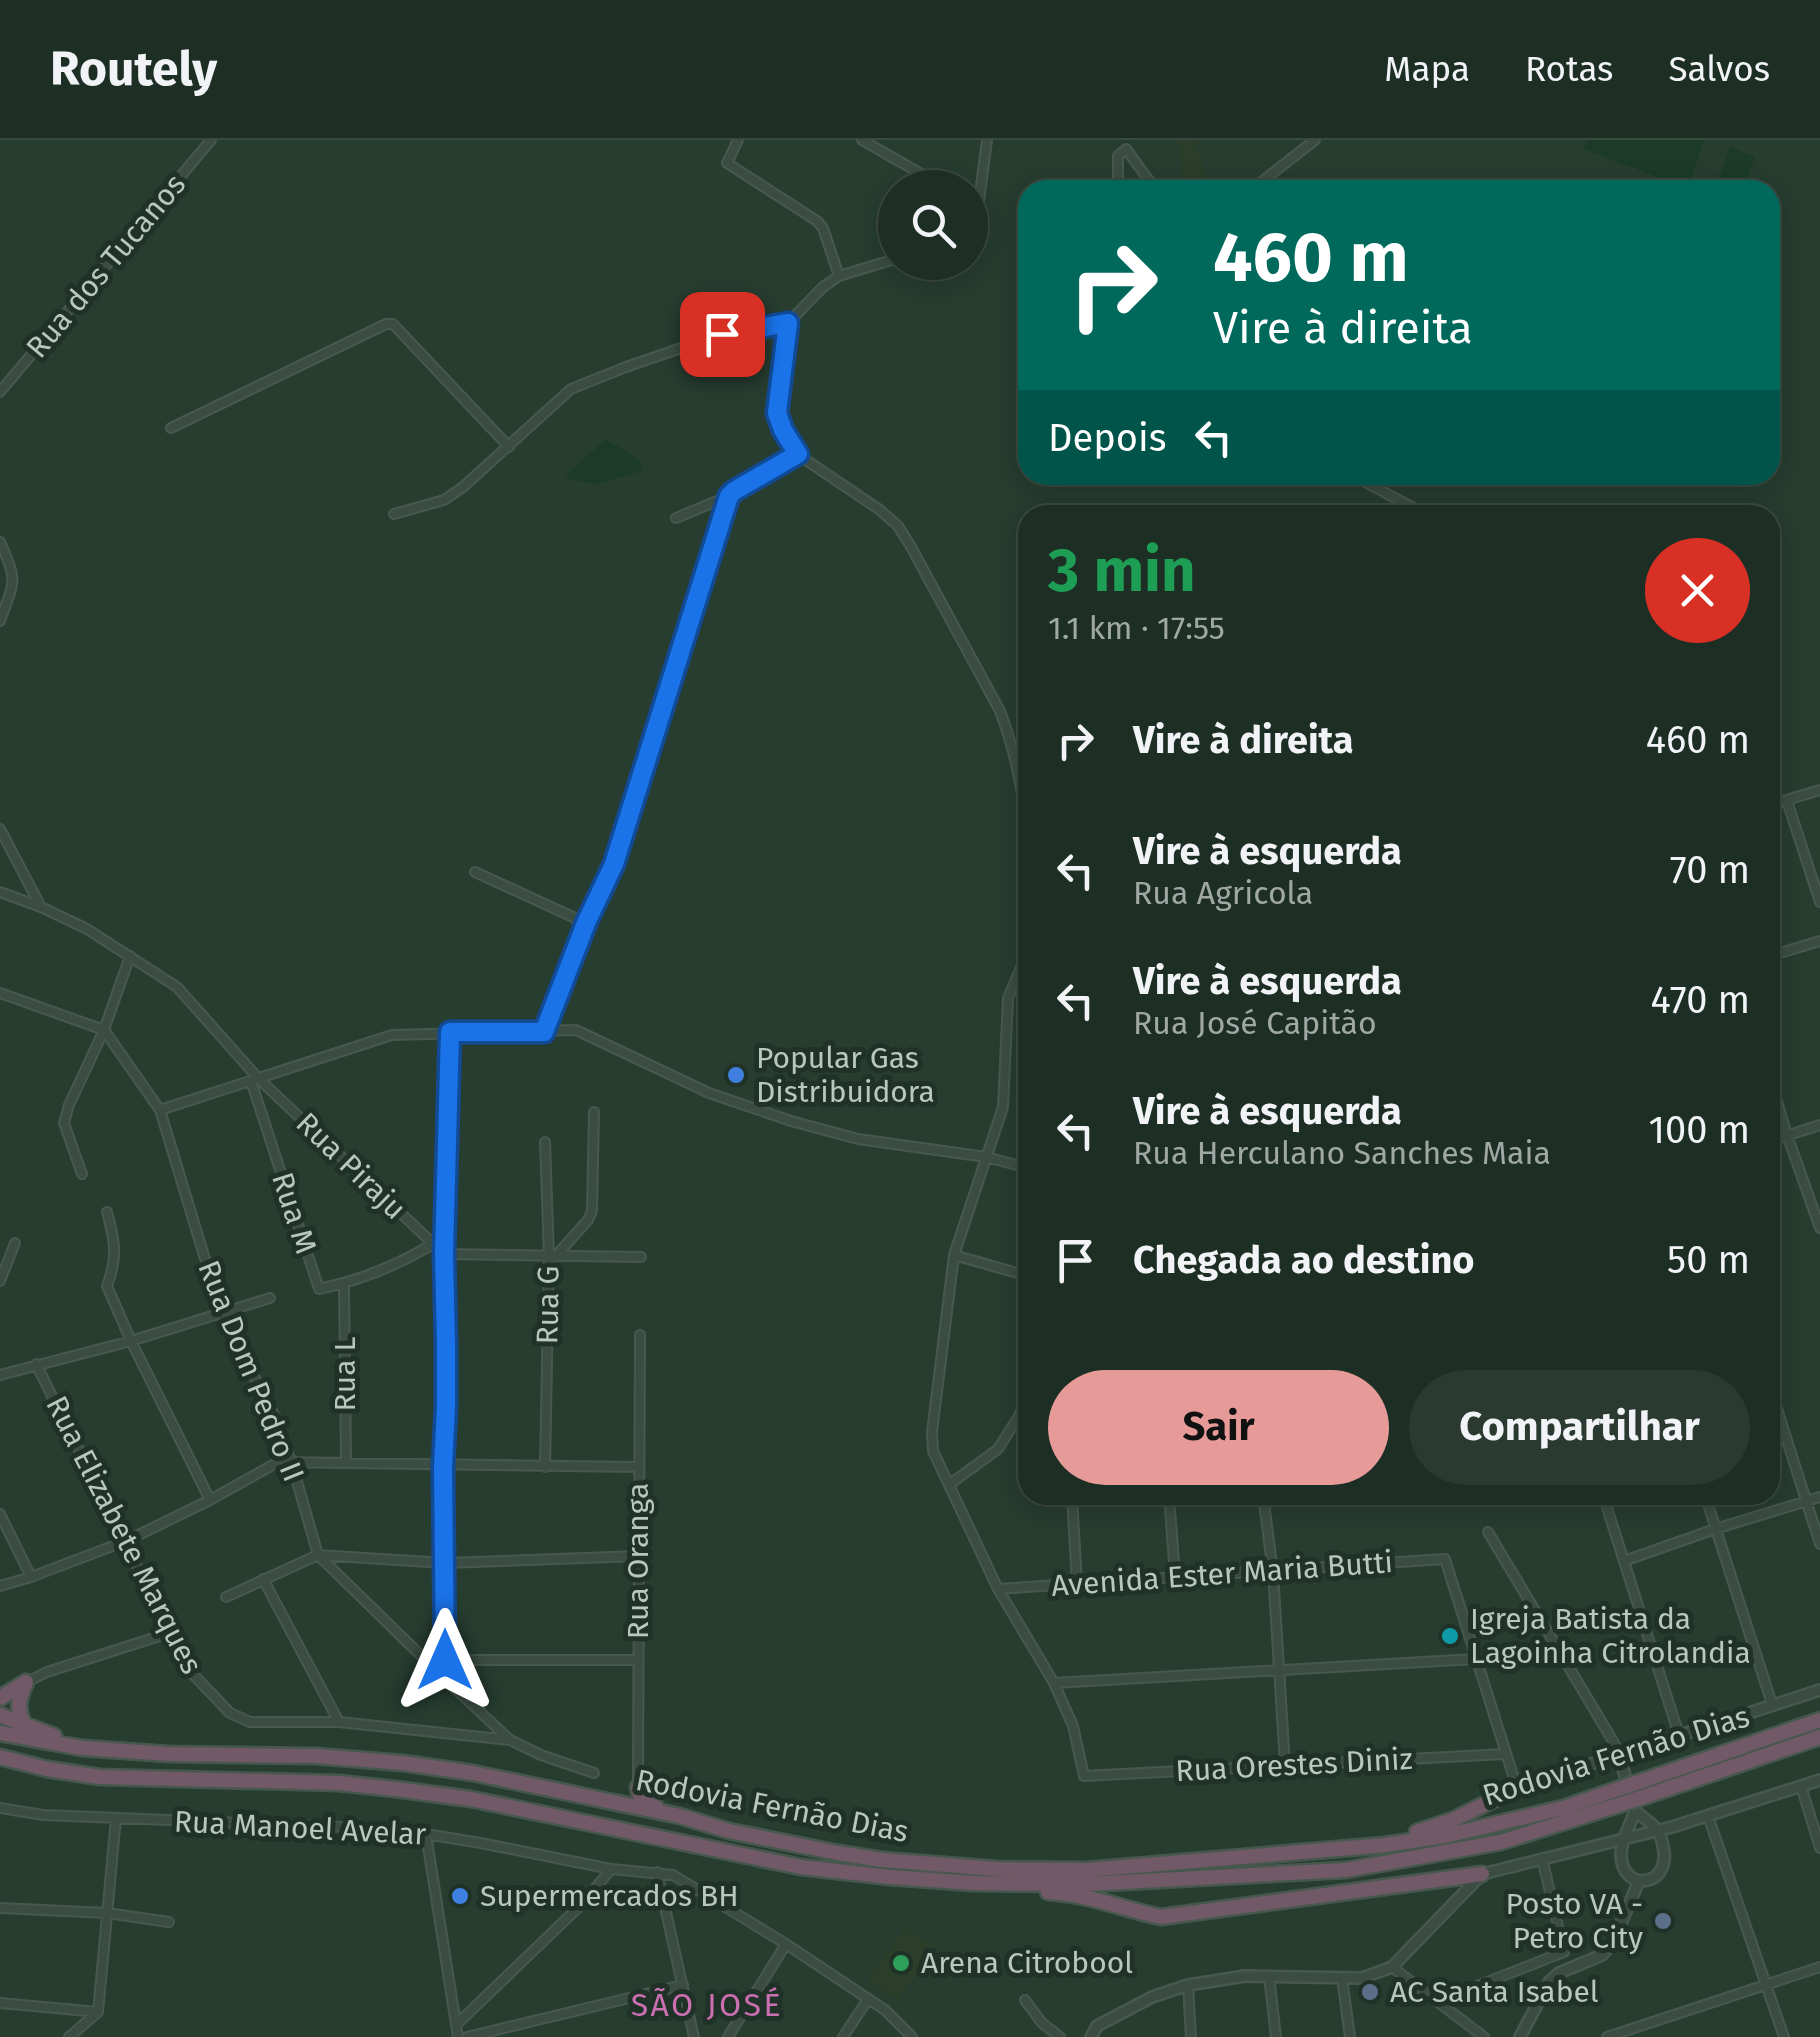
<!DOCTYPE html>
<html lang="pt">
<head>
<meta charset="utf-8">
<style>
  body { margin:0; font-family:"Fira Sans",sans-serif; background:#2a3a31; color:#f1f3f6; height:100vh; display:flex; flex-direction:column; font-size:38px; white-space:nowrap }
  * { box-sizing:border-box; margin:0 }
  p { font-size:32px; color:#a0a8a6 }
  .icon { flex:none; width:55px; height:55px; fill:none; stroke:currentColor; stroke-width:2; stroke-linecap:round; stroke-linejoin:round }
  .map { position:relative; flex:1; overflow:hidden }
  .side { position:absolute; left:1018px; top:365px; width:762px; height:1000px; display:flex; flex-direction:column; background:#1d2e24; border-radius:30px; box-shadow:0 5px 25px #0003,0 0 0 2px #3b4a41 }
  .side>* { flex:none }
  .banner { position:absolute; left:1018px; top:40px; width:762px; height:305px; border-radius:30px; box-shadow:0 5px 25px #0003,0 0 0 2px #3b4a41; background:#00695c; color:#fff; overflow:hidden }
  .buttons { position:absolute; left:878px; top:30px; display:grid; gap:20px }
  .buttons a { display:grid; place-items:center; width:110px; height:110px; border-radius:50%; background:#1d2e24; box-shadow:0 5px 25px #0003,0 0 0 2px #3b4a41; font-size:50px }
  .pin { position:absolute; display:grid; place-items:center; width:85px; height:85px; color:#fff; margin:-42px; border-radius:20px; box-shadow:0 5px 15px #0006 }
  .me { position:absolute; width:110px; margin:-55px; rotate:0deg; stroke-linejoin:round; filter:drop-shadow(0 0 8px #0008) }
  .turn { display:flex; align-items:center; gap:35px; height:210px; padding:0 30px; font-size:45px }
  .turn .icon { width:130px; height:130px; stroke-width:2.5 }
  .turn b { display:block; font-size:70px; line-height:85px }
  .then { display:flex; align-items:center; height:95px; padding:0 30px; background:#0003; gap:20px; font-size:38px }
  .round { display:grid; place-items:center; flex:none; width:105px; height:105px; border-radius:52px; background:#2a3a31 }
  .overview { display:flex; align-items:center; justify-content:space-between; height:170px; padding:0 30px }
  h1 { font-size:60px; font-weight:700; line-height:75px; color:#1e9e55 }
  .cta { display:flex; gap:20px; margin-top:auto; padding:20px 30px }
  .cta a { flex:1; height:115px; border-radius:60px; background:#e69b98; color:#111; font-size:40px; font-weight:700; line-height:115px; text-align:center }
  .cta a+a { background:#2a3a31; color:#f1f3f6 }
  ul { padding:0; list-style:none }
  li { display:flex; align-items:center; gap:30px; height:130px; padding:0 30px }
  li div { flex:1 }
  li b { display:block; font-size:38px }
  li em { font-style:normal }
  header { display:flex; align-items:center; gap:60px; box-sizing:border-box; height:140px; padding:0 50px; background:#1d2e24; border-bottom:2px solid #3b4a41 }
  header strong { font-size:48px }
  nav { display:flex; gap:55px; margin-inline-start:auto; font-size:35px }
  .map>svg:first-child { display:block }
  .green { fill:#2a3e29 }
  .water { fill:#1b3a28 }
  .lines { fill:none; stroke-linecap:round; stroke-linejoin:round }
  .minor-casing { stroke:#47594f; stroke-width:12 }
  .tertiary-casing { stroke:#47594f; stroke-width:14 }
  .motorway-casing { stroke:#46584e; stroke-width:19 }
  .minor { stroke:#3b4d43; stroke-width:8 }
  .tertiary { stroke:#3b4d43; stroke-width:9 }
  .motorway { stroke:#725967; stroke-width:14 }
  .motorway-bridge-casing { stroke:#46584e; stroke-width:19; stroke-linecap:butt }
  .motorway-bridge { stroke:#725967; stroke-width:14 }
  .route-casing { stroke:#114b97; stroke-width:25 }
  .route { stroke:#1a73e8; stroke-width:18 }
  .shop-dot { fill:#3f7fe0; stroke:#203228; stroke-width:4 }
  .culture-dot { fill:#0f9aa8; stroke:#203228; stroke-width:4 }
  .service-dot { fill:#5c6f8a; stroke:#203228; stroke-width:4 }
  .leisure-dot { fill:#2e9e5b; stroke:#203228; stroke-width:4 }
  .labels { text-anchor:middle; dominant-baseline:central; stroke-width:10; stroke-linejoin:round; paint-order:stroke }
  .street-label { font-size:30px; fill:#b7c8bf; stroke:#203228 }
  .poi-label { font-size:30px; fill:#b7c8bf; stroke:#203228; text-anchor:start }
  .neighbourhood-label { font-size:32px; letter-spacing:2.5px; fill:#cb6fb2; stroke:#203228 }
</style>
</head>
<body>
<header>
<strong>Routely</strong>
<nav><a>Mapa</a><a>Rotas</a><a>Salvos</a></nav>
</header>
<div class="map">
<svg width="1820" height="1897" viewBox="0 0 1820 1897">
  <rect width="100%" height="100%" fill="#273d30"/>
  <path class="green" d="M 1178,0 L 1195,0 L 1209,50 L 1185,50 Z
    M 904,1787 L 934,1807 L 898,1860 L 868,1840 Z"/>
  <path class="water" d="M 1588,0 L 1704,0 L 1687,48 L 1584,9 Z
    M 1730,7 L 1755,17 L 1742,50 L 1714,50 Z
    M 605,300 L 623,309 L 641,323 L 642,331 L 596,344 L 566,338 L 569,332 Z"/>
  <g class="lines">
    <defs>
      <path id="minor" d="M 738,0 L 727,23 L 817,81 L 823,88 L 839,136
        M 862,0 L 946,48
        M 1118,50 L 1118,16 L 1126,9 L 1156,50
        M 1251,50 L 1315,0
        M 970,78 L 978,69 L 987,0
        M 895,119 L 839,136 L 823,147 L 788,183 L 777,273 L 783,290 L 797,314 L 880,370 L 898,386 L 910,405 L 1000,571 C 1016,613 1023,654 1028,698
        M 0,252 L 211,0
        M 171,288 L 386,184 L 393,184 L 509,307
        M 1352,335 L 1427,375
        M 394,374 L 444,360 L 463,347 L 571,249 L 626,227 L 722,194 L 788,183
        M 676,378 L 729,356
        M 0,402 C 19,443 14,441 0,481
        M 1787,661 L 1820,762
        M 1770,665 L 1820,650
        M 0,689 L 41,767
        M 475,732 L 586,783
        M 0,752 L 41,767 L 87,789 L 177,847 L 258,938 L 444,1114 L 641,1117
        M 1028,811 L 1008,858 L 1003,967 L 954,1115 L 932,1292 L 933,1311 L 998,1449 L 1054,1543 L 1073,1586 L 1084,1636 L 1504,1614
        M 1770,816 L 1820,801
        M 0,853 L 104,890 L 160,970 L 221,1172 L 275,1277 L 292,1324 L 318,1415 L 446,1540 L 510,1600 L 541,1615 L 594,1633
        M 544,892 L 586,783 L 614,725 L 729,356 L 734,351 L 797,314
        M 1770,938 L 1787,995 L 1820,1088
        M 251,941 L 319,1149 C 358,1141 398,1125 433,1104
        M 160,970 L 392,895 L 576,890 L 709,953 L 791,981 L 858,999 L 986,1017 L 1028,1028
        M 1770,1001 L 1820,985
        M 545,1002 L 549,1117 L 545,1327
        M 82,1034 L 64,983 L 69,965 L 104,890 L 130,816
        M 107,1072 C 115,1102 118,1117 107,1146 L 131,1201 L 210,1360
        M 954,1115 L 1028,1136
        M 555,1117 L 588,1080 L 592,1071 L 594,972
        M 0,1141 L 15,1103
        M 344,1144 L 346,1323
        M 36,1224 L 188,1529 L 230,1573 L 250,1582 L 339,1582 L 510,1600
        M 0,1235 L 131,1201 L 270,1158
        M 1770,1247 L 1820,1404
        M 950,1344 L 998,1309 L 1019,1276 L 1028,1255
        M 1169,1355 L 1175,1436
        M 1263,1355 L 1273,1432 L 1285,1625
        M 1603,1355 L 1679,1595
        M 1705,1355 L 1772,1564
        M 1072,1358 L 1077,1443
        M 0,1374 L 31,1437
        M 1488,1392 L 1613,1601 L 1619,1614
        M 1624,1421 L 1715,1389 L 1820,1357
        M 263,1439 L 339,1582
        M 0,1446 L 31,1437 L 126,1401 L 210,1360 L 278,1322 L 638,1327
        M 998,1449 C 1147,1438 1296,1430 1445,1419 L 1517,1648
        M 226,1457 L 318,1415 L 445,1423 L 639,1416
        M 445,1520 L 637,1520
        M 446,1540 L 443,1326 L 446,1268 L 446,1204 L 444,1114 L 450,892
        M 27,1542 L 47,1532 L 169,1493
        M 1054,1543 L 1475,1519
        M 1801,1646 L 1820,1708
        M 638,1647 L 640,1195
        M 0,1668 L 43,1675 L 395,1689 L 481,1703 L 611,1729 L 673,1735 L 786,1804 L 885,1870 L 912,1897
        M 1708,1676 L 1784,1897
        M 426,1694 L 458,1897
        M 657,1732 L 694,1897
        M 0,1768 L 107,1773 L 169,1782
        M 1392,1827 L 1484,1897
        M 1269,1836 L 1276,1897
        M 1342,1838 L 1350,1897
        M 1188,1845 L 1191,1897
        M 1025,1860 L 1042,1883 L 1060,1897
        M 0,1863 L 98,1872
        M 1443,1865 L 1472,1848 L 1564,1812 L 1542,1718
        M 456,1885 L 584,1762 L 611,1729
        M 69,1897 L 98,1872 L 116,1678
        M 467,1897 L 683,1845
        M 728,1897 L 786,1804
        M 843,1897 L 868,1859
        M 1607,1897 L 1820,1827"/>
      <path id="tertiary" d="M 1619,1614 L 1633,1665
        M 1517,1648 L 1820,1550
        M 1635,1670 C 1641,1677 1653,1683 1658,1691 C 1659,1692 1663,1704 1663,1706 C 1673,1747 1622,1754 1621,1715 C 1621,1699 1631,1685 1635,1670 Z
        M 1091,1897 L 1097,1886 L 1152,1857 L 1188,1845 L 1245,1836 L 1362,1838 L 1392,1827 L 1482,1734 L 1672,1687 L 1820,1640
        M 1520,1897 L 1549,1842 L 1559,1833 L 1602,1815 L 1613,1802 L 1639,1741"/>
      <path id="motorway" d="M 0,1558 L 26,1542 C 19,1559 16,1567 24,1584
        M 0,1575 L 54,1596
        M 0,1593 L 82,1608 L 169,1614 L 316,1616 L 403,1623 L 473,1633 L 680,1676 L 729,1691 L 838,1713 L 882,1720 L 997,1729 L 1086,1730 L 1385,1705 L 1445,1696 L 1563,1668 L 1624,1647
        M 0,1617 L 47,1629 L 100,1637 L 339,1643 L 395,1649 L 471,1659 L 801,1727 L 890,1737 L 973,1743 L 1086,1744 L 1346,1730 L 1501,1702 L 1628,1662
        M 1642,1641 L 1820,1580
        M 638,1647 C 640,1659 645,1663 656,1667
        M 1646,1656 L 1820,1597
        M 1417,1692 L 1453,1680 L 1517,1648
        M 1048,1752 C 1087,1754 1123,1769 1161,1777 L 1482,1734"/>
    </defs>
    <use href="#minor" class="minor-casing"/>
    <use href="#tertiary" class="tertiary-casing"/>
    <use href="#motorway" class="motorway-casing"/>
    <use href="#minor" class="minor"/>
    <use href="#tertiary" class="tertiary"/>
    <use href="#motorway" class="motorway"/>
    <defs>
      <path id="motorway-bridge" d="M 1624,1647 L 1642,1641
        M 1628,1662 L 1646,1656"/>
    </defs>
    <use href="#motorway-bridge" class="motorway-bridge-casing"/>
    <use href="#motorway-bridge" class="motorway-bridge"/>
  </g>
  <g class="lines">
    <defs>
      <path id="route" d="M 445,1520 L 443,1326 L 446,1268 L 446,1204 L 444,1114 L 450,892 L 544,892 L 586,783 L 614,724 L 729,356 L 734,351 L 798,314 L 783,290 L 777,273 L 788,183 L 722,194"/>
    </defs>
    <use href="#route" class="route-casing"/>
    <use href="#route" class="route"/>
  </g>
  <g class="shop-dot">
    <circle cx="736" cy="935" r="10"/>
    <circle cx="460" cy="1756" r="10"/>
  </g>
  <circle class="culture-dot" cx="1450" cy="1496" r="10"/>
  <g class="service-dot">
    <circle cx="1663" cy="1781" r="10"/>
    <circle cx="1370" cy="1852" r="10"/>
  </g>
  <circle class="leisure-dot" cx="901" cy="1823" r="10"/>
  <g class="labels">
    <g class="street-label">
      <text transform="translate(106 126) rotate(-50)">Rua dos Tucanos</text>
      <text transform="translate(351 1026) rotate(44)">Rua Piraju</text>
      <text transform="translate(294 1073) rotate(72)">Rua M</text>
      <text transform="translate(548 1165) rotate(-89)">Rua G</text>
      <text transform="translate(251 1231) rotate(68)">Rua Dom Pedro II</text>
      <text transform="translate(345 1234) rotate(-90)">Rua L</text>
      <text transform="translate(124 1395) rotate(63)">Rua Elizabete Marques</text>
      <text transform="translate(638 1421) rotate(-90)">Rua Oranga</text>
      <text transform="translate(1222 1434) rotate(-4)">Avenida Ester Maria Butti</text>
      <text transform="translate(1616 1616) rotate(-17)">Rodovia Fernão Dias</text>
      <text transform="translate(1294 1625) rotate(-3)">Rua Orestes Diniz</text>
      <text transform="translate(772 1666) rotate(11)">Rodovia Fernão Dias</text>
      <text transform="translate(300 1688) rotate(3)">Rua Manoel Avelar</text>
    </g>
    <g class="poi-label">
      <text x="756" y="918">Popular Gas<tspan x="756" dy="34">Distribuidora</tspan></text>
      <text x="1470" y="1479">Igreja Batista da<tspan x="1470" dy="34">Lagoinha Citrolandia</tspan></text>
      <text x="480" y="1756">Supermercados BH</text>
      <text x="1643" y="1764" text-anchor="end">Posto VA -<tspan x="1643" dy="34">Petro City</tspan></text>
      <text x="921" y="1823">Arena Citrobool</text>
      <text x="1390" y="1852">AC Santa Isabel</text>
    </g>
    <g class="neighbourhood-label">
      <text x="707" y="1865">SÃO JOSÉ</text>
    </g>
  </g>
</svg>
<div class="buttons">
<a><svg class="icon" aria-label="search" viewBox="0 0 24 24"><circle cx="10" cy="10" r="6"/><path d="M15 15l6 6"/></svg></a>
</div>
<div class="pin" style="left:722px;top:194px;background:#d93025"><svg class="icon" aria-label="arrive" viewBox="0 0 24 24"><path d="M6 21V4h12l-3 4 3 4H6"/></svg></div>
<svg class="me" style="left:445px;top:1520px" viewBox="-20 -20 40 40"><path d="M0-17L14 15 0 8-14 15z" fill="#1a73e8" stroke="#fff" stroke-width="4"/></svg>
<div class="banner">
<div class="turn"><svg class="icon" aria-label="right" viewBox="0 0 24 24"><path d="M7 20v-9h11M14 6l5 5-5 5"/></svg><div><b>460 m</b>Vire à direita</div></div>
<div class="then">Depois<svg class="icon" aria-label="left" viewBox="0 0 24 24"><path d="M17 20v-9H6M10 6l-5 5 5 5"/></svg></div>
</div>
<section class="side">
<div class="overview"><div><h1>3 min</h1><p>1.1 km · 17:55</p></div><a class="round" style="background:#d93025;color:#fff"><svg class="icon" aria-label="close" viewBox="0 0 24 24"><path d="M6 6l12 12M18 6L6 18"/></svg></a></div>
<ul>
<li><svg class="icon" aria-label="right" viewBox="0 0 24 24"><path d="M7 20v-9h11M14 6l5 5-5 5"/></svg><div><b>Vire à direita</b></div><em>460 m</em></li>
<li><svg class="icon" aria-label="left" viewBox="0 0 24 24"><path d="M17 20v-9H6M10 6l-5 5 5 5"/></svg><div><b>Vire à esquerda</b><p>Rua Agricola</p></div><em>70 m</em></li>
<li><svg class="icon" aria-label="left" viewBox="0 0 24 24"><path d="M17 20v-9H6M10 6l-5 5 5 5"/></svg><div><b>Vire à esquerda</b><p>Rua José Capitão</p></div><em>470 m</em></li>
<li><svg class="icon" aria-label="left" viewBox="0 0 24 24"><path d="M17 20v-9H6M10 6l-5 5 5 5"/></svg><div><b>Vire à esquerda</b><p>Rua Herculano Sanches Maia</p></div><em>100 m</em></li>
<li><svg class="icon" aria-label="arrive" viewBox="0 0 24 24"><path d="M6 21V4h12l-3 4 3 4H6"/></svg><div><b>Chegada ao destino</b></div><em>50 m</em></li>
</ul>
<div class="cta"><a>Sair</a><a>Compartilhar</a></div>
</section>
</div>
</body>
</html>
